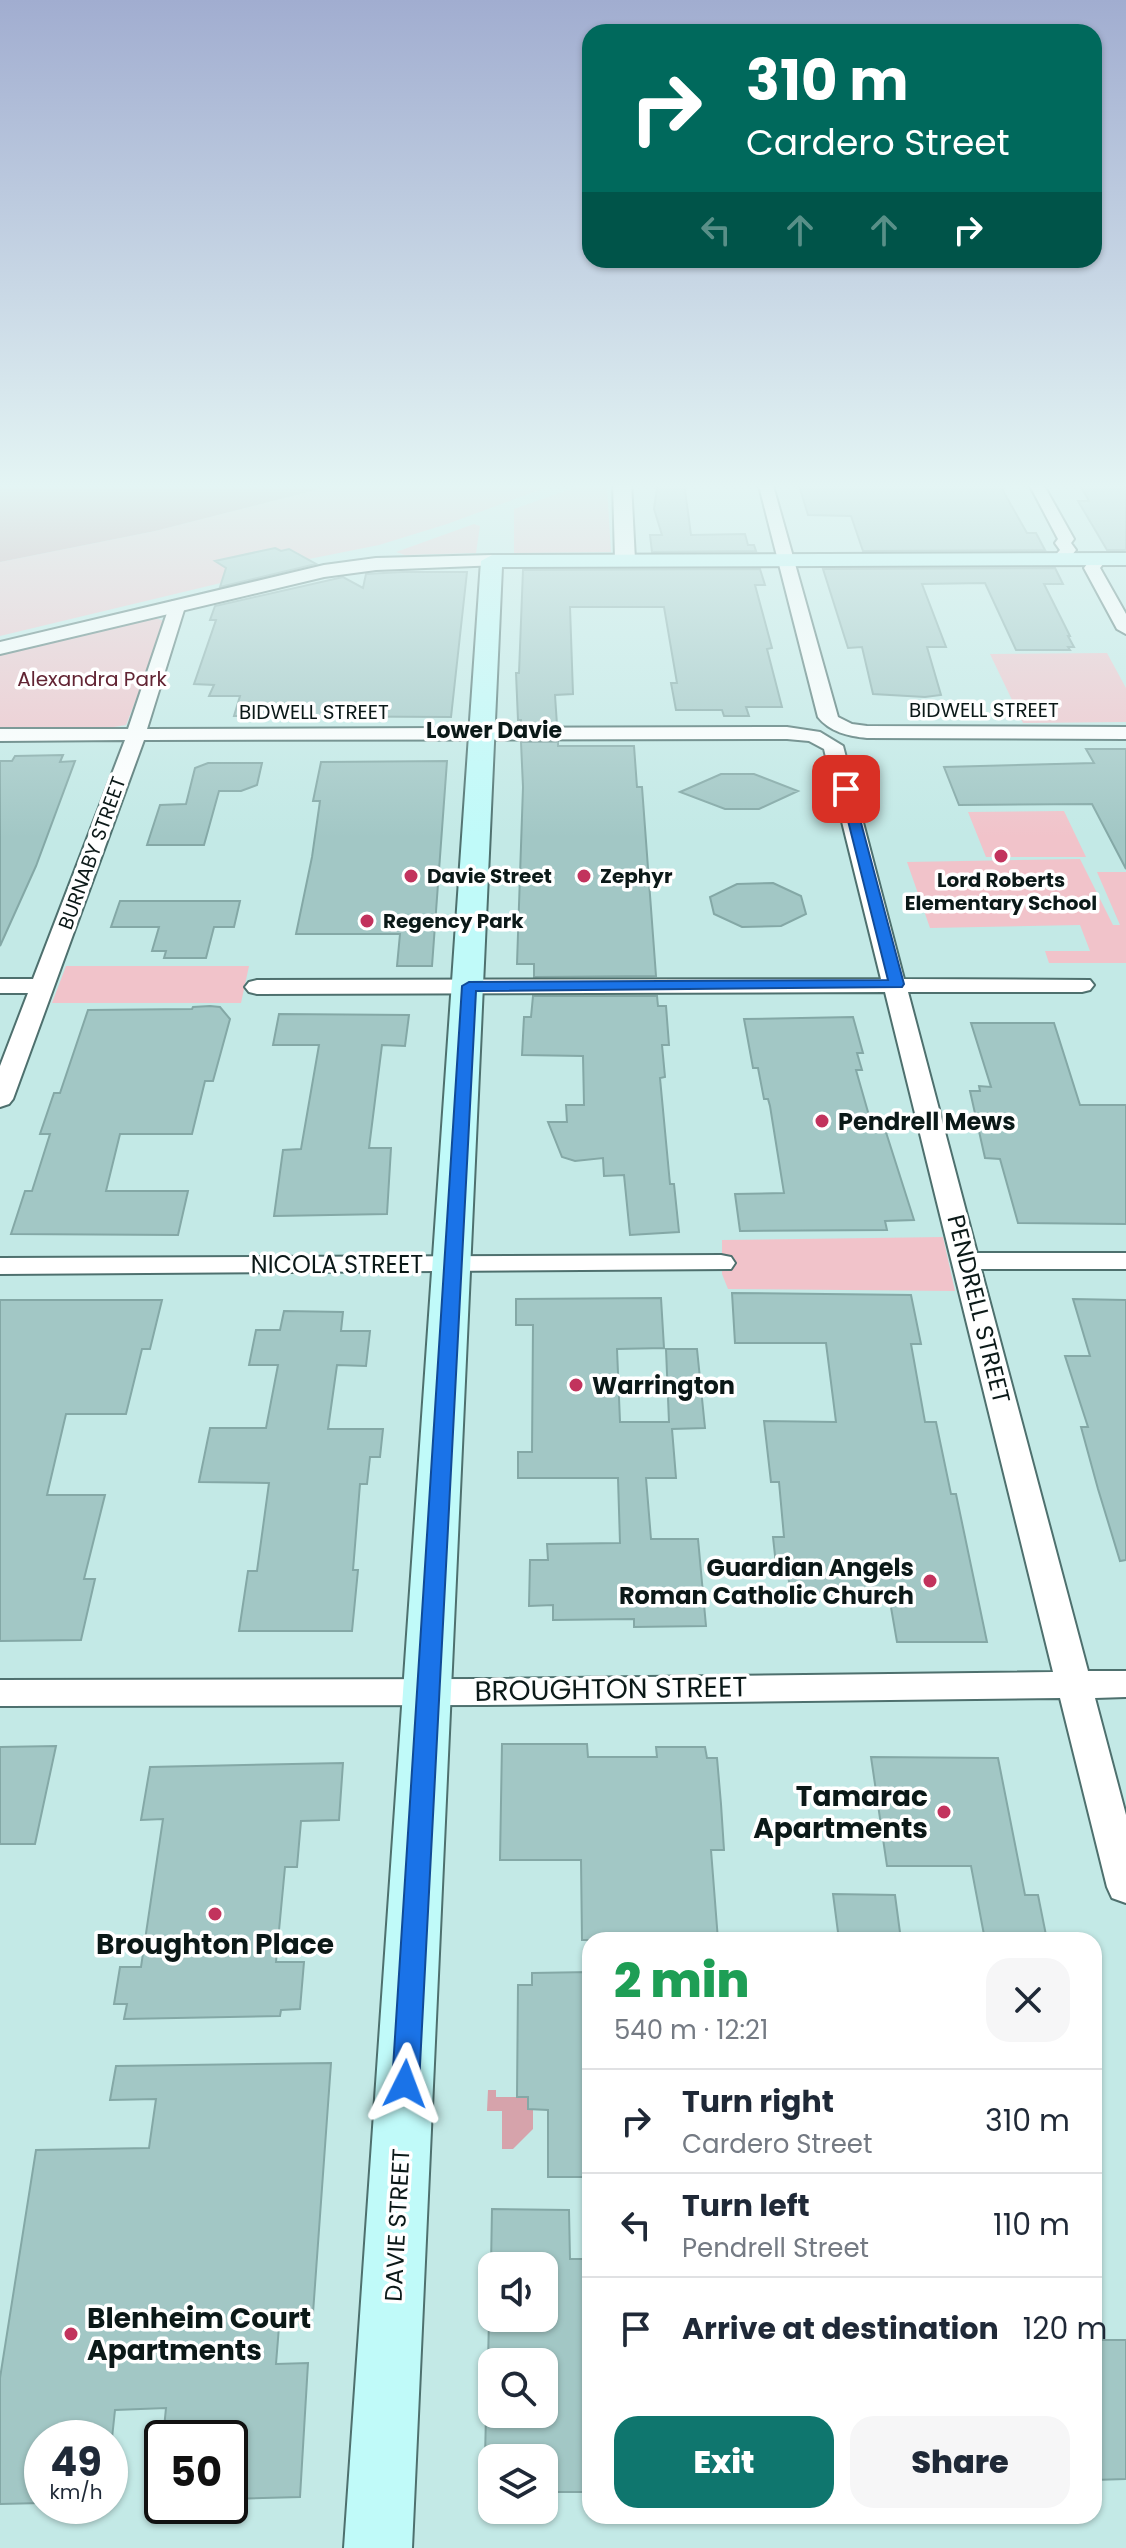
<!DOCTYPE html>
<html lang="en">
<head>
<meta charset="utf-8">
<style>
  body { margin:0; font-family:Poppins,sans-serif; background:#f6f6f7; color:#1f2937; height:100vh; display:flex; flex-direction:column; font-size:30px; white-space:nowrap }
  * { box-sizing:border-box; margin:0 }
  p { font-size:26px; color:#747a83 }
  .icon { flex:none; width:44px; height:44px; fill:none; stroke:currentColor; stroke-width:2; stroke-linecap:round; stroke-linejoin:round }
  .map { position:relative; flex:1; overflow:hidden }
  .sheet { position:absolute; left:582px; top:1932px; width:520px; height:592px; display:flex; flex-direction:column; background:#fff; border-radius:24px; box-shadow:0 2px 6px #0004 }
  .sheet>* { flex:none }
  .top-card { position:absolute; left:582px; top:24px; width:520px; height:244px; border-radius:24px; box-shadow:0 2px 6px #0004; background:#00695c; color:#fff; overflow:hidden }
  .tools { position:absolute; left:478px; top:2252px; display:grid; gap:16px }
  .tools a { display:grid; place-items:center; width:80px; height:80px; border-radius:16px; background:#fff; box-shadow:0 2px 6px #0004; font-size:40px }
  .speed { position:absolute; left:24px; top:2420px; display:flex; gap:16px; font-size:40px; font-weight:700; text-align:center }
  .speed>* { display:grid; place-content:center; width:104px; height:104px; border-radius:50%; background:#fff; box-shadow:0 2px 6px #0004; line-height:1 }
  .speed small { font-size:20px; font-weight:400 }
  .speed .limit { border:4px solid #111; border-radius:12px; background:#fff; color:#111 }
  .pin { position:absolute; display:grid; place-items:center; width:68px; height:68px; color:#fff; margin:-34px; border-radius:16px; box-shadow:0 4px 12px #0006 }
  .me { position:absolute; width:88px; margin:-44px; rotate:3deg; stroke-linejoin:round; filter:drop-shadow(0 0 6px #0008) }
  .turn { display:flex; align-items:center; gap:28px; height:168px; padding:0 32px; font-size:36px }
  .turn .icon { width:104px; height:104px; stroke-width:2.5 }
  .turn b { display:block; font-size:56px; line-height:68px }
  .lanes { display:flex; align-items:center; height:76px; padding:0 32px; background:#0003; justify-content:center; gap:40px; direction:ltr }
  .lanes .off { opacity:.35 }
  .round { display:grid; place-items:center; flex:none; width:84px; height:84px; border-radius:24px; background:#f6f6f7 }
  .headline { display:flex; align-items:center; justify-content:space-between; height:136px; padding:0 32px }
  h1 { font-size:48px; font-weight:800; line-height:60px; color:#1e9e55 }
  .primary-button { display:flex; gap:16px; margin-top:auto; padding:16px 32px }
  .primary-button a { flex:1; height:92px; border-radius:24px; background:#0f766e; color:#fff; font-size:32px; font-weight:800; line-height:92px; text-align:center }
  .primary-button a+a { background:#f6f6f7; color:#1f2937 }
  ul { padding:0; list-style:none }
  li { display:flex; align-items:center; gap:24px; height:104px; padding:0 32px; border-top:2px solid #e0e1e3 }
  li div { flex:1 }
  li b { display:block; font-size:30px }
  li em { font-style:normal }
  .map>svg:first-child { display:block }
  .green { fill:#f1c3ca }
  .water { fill:#d6a3ab }
  .building { fill:#a2c7c5; stroke:#84a8a6; stroke-width:2 }
  .lines { fill:none; stroke-linecap:round; stroke-linejoin:round }
  .minor-casing { stroke:#4e706e; stroke-width:4 }
  .tertiary-casing { stroke:#4e706e; stroke-width:4 }
  .secondary-casing { stroke:#4e706e; stroke-width:4 }
  .minor { fill:#fff; fill-rule:evenodd }
  .tertiary { fill:#fff; fill-rule:evenodd }
  .secondary { fill:#c0faf9; fill-rule:evenodd }
  .route { fill:#1a73e8; stroke:#114b97; stroke-width:2 }
  .poi-dot { fill:#c2335d; stroke:#fff; stroke-width:3 }
  .labels { text-anchor:middle; dominant-baseline:central; stroke-width:7; stroke-linejoin:round; paint-order:stroke }
  .far-park-label { font-size:20px; fill:#622433; stroke:#fff }
  .far-street-label { font-size:20px; fill:#0b1918; stroke:#fff }
  .far-poi-label { font-size:20px; font-weight:bold; fill:#0b1918; stroke:#fff; text-anchor:start }
  .far-neighbourhood-label { font-size:22px; font-weight:bold; fill:#0b1918; stroke:#fff }
  .poi-label { font-size:24px; font-weight:bold; fill:#0b1918; stroke:#fff; text-anchor:start }
  .street-label { font-size:24px; fill:#0b1918; stroke:#fff }
  .near-street-label { font-size:28px; fill:#0b1918; stroke:#fff }
  .near-poi-label { font-size:28px; font-weight:bold; fill:#0b1918; stroke:#fff; text-anchor:end }
</style>
</head>
<body>
<div class="map">
<svg width="1126" height="2548" viewBox="0 0 1126 2548">
  <rect width="100%" height="100%" fill="#c3e9e6"/>
  <path class="green" d="M 347,482 L 561,482 L 447,524 L 379,545 L 304,560 L 254,575 L 0,636 L 0,562 L 155,531 Z
    M 588,483 L 607,486 L 611,552 L 514,553 L 514,509 Z
    M 474,524 L 480,526 L 476,553 L 405,555 L 396,552 Z
    M 153,617 L 166,622 L 126,725 L 108,728 L 0,728 L 0,652 Z
    M 1107,653 L 1126,688 L 1126,722 L 1023,723 L 990,654 Z
    M 1064,811 L 1086,857 L 986,857 L 968,812 Z
    M 1080,859 L 1113,925 L 1120,925 L 1097,872 L 1126,872 L 1126,963 L 1049,963 L 1045,951 L 1090,951 L 1080,925 L 930,928 L 907,862 Z
    M 66,966 L 249,966 L 241,1003 L 52,1003 Z
    M 943,1237 L 955,1291 L 728,1289 L 722,1274 L 722,1240 Z"/>
  <path class="water" d="M 0,482 L 347,482 L 155,531 L 0,562 Z
    M 488,2090 L 496,2090 L 496,2097 L 528,2097 L 528,2108 L 533,2109 L 533,2129 L 513,2149 L 502,2149 L 502,2111 L 487,2111 Z"/>
  <path class="building" d="M 658,482 L 684,482 L 691,535 L 745,534 L 748,545 L 754,545 L 756,551 L 652,552 L 650,535 L 662,535 L 654,509 Z
    M 934,482 L 998,482 L 1027,533 L 1036,533 L 1045,550 L 863,551 L 851,516 L 808,515 L 799,485 L 936,485 Z
    M 1078,482 L 1126,482 L 1126,550 L 1107,550 L 1078,501 L 1089,501 Z
    M 275,548 L 281,551 L 289,549 L 316,564 L 220,587 L 226,568 L 215,561 Z
    M 1055,568 L 1063,584 L 1044,584 L 1070,636 L 1068,636 L 1074,647 L 1068,647 L 1070,650 L 1016,650 L 985,583 L 922,584 L 946,647 L 927,647 L 941,695 L 925,697 L 873,694 L 862,647 L 848,648 L 823,569 Z
    M 760,569 L 765,585 L 755,585 L 772,648 L 767,649 L 782,707 L 746,707 L 749,716 L 724,716 L 722,710 L 676,710 L 671,683 L 677,683 L 664,607 L 570,607 L 573,694 L 555,695 L 557,725 L 521,725 L 521,720 L 518,720 L 516,673 L 519,673 L 523,570 Z
    M 402,572 L 467,572 L 451,717 L 234,716 L 240,696 L 209,696 L 214,685 L 194,684 L 216,620 L 210,620 L 215,606 L 343,577 L 363,588 L 366,574 Z
    M 521,742 L 558,742 L 558,746 L 634,746 L 637,787 L 642,787 L 656,976 L 534,977 L 534,964 L 517,964 L 523,787 Z
    M 1086,749 L 1126,749 L 1126,869 L 1092,804 L 959,805 L 944,767 L 1094,763 Z
    M 63,755 L 60,762 L 75,761 L 36,866 L 0,946 L 0,761 L 12,761 L 15,756 Z
    M 447,761 L 432,966 L 397,966 L 400,934 L 296,934 L 312,857 L 320,801 L 313,801 L 321,762 Z
    M 208,763 L 262,763 L 257,785 L 241,791 L 219,791 L 204,845 L 147,845 L 160,805 L 186,804 L 195,768 Z
    M 721,774 L 754,774 L 798,791 L 759,809 L 725,809 L 680,792 Z
    M 773,883 L 801,896 L 806,914 L 781,926 L 742,927 L 714,914 L 710,897 L 737,884 Z
    M 120,901 L 240,901 L 234,927 L 214,927 L 206,958 L 164,958 L 166,951 L 152,951 L 159,927 L 111,927 Z
    M 533,996 L 657,996 L 658,1006 L 666,1006 L 669,1045 L 662,1045 L 665,1077 L 660,1078 L 670,1184 L 674,1184 L 679,1232 L 630,1235 L 624,1175 L 604,1176 L 603,1158 L 575,1161 L 562,1157 L 548,1122 L 567,1122 L 566,1105 L 584,1105 L 583,1056 L 522,1055 L 524,1017 L 531,1017 Z
    M 210,1006 L 220,1007 L 230,1019 L 213,1081 L 205,1081 L 192,1134 L 120,1134 L 106,1191 L 188,1191 L 178,1235 L 11,1234 L 25,1191 L 32,1191 L 50,1134 L 40,1134 L 54,1093 L 60,1093 L 88,1010 L 192,1009 L 193,1007 Z
    M 279,1014 L 409,1015 L 405,1046 L 382,1045 L 369,1148 L 391,1148 L 387,1214 L 274,1216 L 283,1150 L 301,1149 L 319,1045 L 273,1045 Z
    M 853,1017 L 863,1053 L 857,1053 L 862,1070 L 856,1070 L 872,1126 L 884,1126 L 914,1220 L 885,1221 L 887,1230 L 740,1231 L 735,1194 L 784,1193 L 770,1106 L 768,1099 L 764,1099 L 758,1068 L 753,1068 L 744,1019 Z
    M 971,1023 L 1054,1023 L 1080,1105 L 1126,1105 L 1126,1224 L 1018,1223 L 1000,1159 L 985,1158 L 970,1091 L 980,1091 L 979,1086 L 991,1087 Z
    M 732,1293 L 911,1295 L 921,1344 L 911,1344 L 925,1422 L 936,1422 L 951,1494 L 956,1494 L 987,1642 L 897,1642 L 888,1590 L 831,1589 L 832,1597 L 805,1598 L 805,1589 L 790,1589 L 788,1574 L 777,1574 L 773,1537 L 784,1537 L 779,1482 L 771,1482 L 764,1421 L 836,1422 L 826,1343 L 735,1343 Z
    M 661,1298 L 664,1348 L 617,1349 L 620,1422 L 669,1422 L 666,1349 L 697,1349 L 705,1428 L 672,1429 L 676,1478 L 646,1478 L 651,1539 L 698,1539 L 706,1626 L 634,1627 L 634,1619 L 553,1620 L 553,1605 L 529,1606 L 530,1560 L 548,1560 L 547,1544 L 620,1543 L 618,1478 L 518,1478 L 518,1452 L 532,1452 L 533,1325 L 516,1325 L 516,1299 Z
    M 1073,1299 L 1126,1300 L 1126,1560 L 1120,1561 L 1098,1489 L 1081,1427 L 1088,1427 L 1065,1356 L 1090,1356 Z
    M 0,1300 L 162,1300 L 150,1349 L 142,1349 L 126,1414 L 66,1414 L 47,1495 L 105,1495 L 84,1579 L 95,1579 L 81,1640 L 0,1641 Z
    M 284,1311 L 343,1312 L 341,1331 L 370,1331 L 366,1366 L 337,1365 L 328,1429 L 383,1429 L 380,1457 L 370,1457 L 367,1484 L 360,1484 L 353,1570 L 358,1570 L 352,1631 L 239,1631 L 248,1571 L 257,1571 L 269,1483 L 199,1482 L 210,1428 L 266,1428 L 278,1365 L 249,1365 L 256,1330 L 280,1330 Z
    M 502,1744 L 587,1744 L 588,1757 L 657,1757 L 656,1747 L 705,1747 L 707,1758 L 717,1758 L 721,1804 L 724,1850 L 711,1850 L 718,1940 L 582,1940 L 581,1860 L 500,1860 Z
    M 56,1746 L 35,1844 L 0,1844 L 0,1747 Z
    M 871,1757 L 998,1758 L 1025,1895 L 1038,1895 L 1047,1940 L 985,1940 L 971,1866 L 887,1866 Z
    M 343,1763 L 339,1820 L 301,1821 L 297,1867 L 285,1867 L 276,1962 L 304,1962 L 300,2009 L 281,2010 L 280,2016 L 124,2019 L 127,2004 L 114,2004 L 120,1967 L 141,1967 L 163,1819 L 141,1820 L 150,1767 Z
    M 833,1894 L 895,1895 L 901,1940 L 839,1940 Z
    M 590,1972 L 590,2177 L 548,2177 L 548,2110 L 528,2109 L 528,2097 L 517,2097 L 518,1985 L 532,1985 L 532,1973 Z
    M 331,2063 L 313,2313 L 280,2314 L 276,2364 L 308,2363 L 300,2497 L 230,2499 L 230,2438 L 163,2438 L 166,2408 L 115,2410 L 112,2438 L 42,2438 L 42,2503 L 0,2504 L 0,2378 L 36,2150 L 149,2148 L 156,2099 L 110,2100 L 116,2066 Z
    M 492,2209 L 569,2210 L 570,2259 L 590,2259 L 590,2492 L 544,2492 L 544,2458 L 485,2458 L 486,2414 L 544,2414 L 544,2362 L 488,2362 L 489,2318 L 544,2318 L 544,2266 L 491,2266 Z
    M 1094,2340 L 1126,2340 L 1126,2479 L 1094,2480 Z"/>
  <g class="lines">
    <defs>
      <path id="minor" d="M 758,482 L 772,482 L 838,717 L 852,724 L 867,726 L 1126,727 L 1126,739 L 867,738 C 848,736 830,732 818,717 Z
        M 1028,482 L 1042,482 L 1074,539 L 1071,543 L 1076,550 L 1066,562 L 1060,564 L 1052,559 L 1060,550 L 1055,543 L 1058,539 Z
        M 1099,554 L 1107,559 L 1100,568 L 1126,614 L 1126,634 L 1117,629 L 1084,568 L 1093,556 Z
        M 173,601 L 179,602 L 184,610 L 147,729 L 787,727 L 820,732 L 843,746 L 904,979 L 1090,980 L 1094,985 L 1090,990 L 1082,992 L 908,992 L 977,1253 L 1126,1253 L 1126,1269 L 981,1269 L 1088,1671 L 1126,1671 L 1126,1697 L 1095,1698 L 1126,1815 L 1126,1903 L 1112,1898 L 1107,1887 L 1060,1698 L 484,1705 L 0,1706 L 0,1680 L 484,1679 L 1053,1672 L 885,992 L 257,994 L 249,992 L 245,987 L 249,982 L 257,980 L 881,979 L 824,749 L 809,741 L 787,739 L 144,740 L 13,1099 L 9,1104 L 0,1107 L 0,1066 L 28,993 L 0,993 L 0,979 L 33,979 L 125,740 L 0,741 L 0,729 L 128,729 L 168,610 L 165,606 Z
        M 721,1255 L 731,1257 L 735,1263 L 731,1269 L 0,1274 L 0,1258 Z"/>
      <path id="tertiary" d="M 613,482 L 631,482 L 635,560 L 625,566 L 615,560 Z
        M 492,555 L 499,557 L 502,561 L 499,565 L 376,570 L 324,577 L 0,654 L 0,642 L 324,565 L 376,558 Z"/>
      <path id="secondary" d="M 1126,553 L 1126,565 L 502,567 L 412,2548 L 344,2548 L 481,561 L 492,555 Z"/>
    </defs>
    <use href="#minor" class="minor-casing"/>
    <use href="#tertiary" class="tertiary-casing"/>
    <use href="#secondary" class="secondary-casing"/>
    <use href="#minor" class="minor"/>
    <use href="#tertiary" class="tertiary"/>
    <use href="#secondary" class="secondary"/>
  </g>
  <linearGradient id="sky" x2="0" y2="1"><stop stop-color="#a1add0"/><stop offset="0.58" stop-color="#e4f5f4"/><stop offset="1" stop-color="#e4f5f4" stop-opacity="0"/></linearGradient>
  <rect width="1126" height="838" fill="url(#sky)"/>
  <path class="route" d="M 846,785 L 852,789 L 904,984 L 902,987 L 476,991 L 419,2084 L 415,2092 L 405,2096 L 396,2092 L 392,2084 L 462,986 L 469,982 L 888,980 L 840,789 Z"/>
  <g class="poi-dot">
    <circle cx="1001" cy="856" r="8"/>
    <circle cx="411" cy="876" r="8"/>
    <circle cx="584" cy="876" r="8"/>
    <circle cx="367" cy="921" r="8"/>
    <circle cx="822" cy="1121" r="8"/>
    <circle cx="576" cy="1385" r="8"/>
    <circle cx="930" cy="1581" r="8"/>
    <circle cx="944" cy="1812" r="8"/>
    <circle cx="215" cy="1914" r="8"/>
    <circle cx="71" cy="2334" r="8"/>
  </g>
  <g class="labels">
    <g class="far-park-label">
      <text x="92" y="679">Alexandra Park</text>
    </g>
    <g class="far-street-label">
      <text x="984" y="710">BIDWELL STREET</text>
      <text x="314" y="712">BIDWELL STREET</text>
      <text transform="translate(92 853) rotate(-70)">BURNABY STREET</text>
    </g>
    <g class="far-poi-label">
      <text x="427" y="876">Davie Street</text>
      <text x="600" y="876">Zephyr</text>
      <text x="1001" y="880" text-anchor="middle">Lord Roberts<tspan x="1001" dy="23">Elementary School</tspan></text>
      <text x="383" y="921">Regency Park</text>
    </g>
    <g class="far-neighbourhood-label">
      <text x="494" y="730">Lower Davie</text>
    </g>
    <g class="poi-label">
      <text x="838" y="1121">Pendrell Mews</text>
      <text x="592" y="1385">Warrington</text>
      <text x="914" y="1567" text-anchor="end">Guardian Angels<tspan x="914" dy="28">Roman Catholic Church</tspan></text>
    </g>
    <g class="street-label">
      <text x="337" y="1264">NICOLA STREET</text>
      <text transform="translate(979 1309) rotate(76)">PENDRELL STREET</text>
      <text transform="translate(397 2225) rotate(-87)">DAVIE STREET</text>
    </g>
    <g class="near-street-label">
      <text transform="translate(611 1689) rotate(-1)">BROUGHTON STREET</text>
    </g>
    <g class="near-poi-label">
      <text x="928" y="1796">Tamarac<tspan x="928" dy="32">Apartments</tspan></text>
      <text x="215" y="1944" text-anchor="middle">Broughton Place</text>
      <text x="87" y="2318" text-anchor="start">Blenheim Court<tspan x="87" dy="32">Apartments</tspan></text>
    </g>
  </g>
</svg>
<div class="tools">
<a><svg class="icon" aria-label="sound" viewBox="0 0 24 24"><path d="M4 9h4l5-4v14l-5-4H4zM17 9q2 3 0 6"/></svg></a>
<a><svg class="icon" aria-label="search" viewBox="0 0 24 24"><circle cx="10" cy="10" r="6"/><path d="M15 15l6 6"/></svg></a>
<a><svg class="icon" aria-label="layers" viewBox="0 0 24 24"><path d="M12 4l9 5-9 5-9-5zM3 14l9 5 9-5"/></svg></a>
</div>
<div class="speed"><div>49<small>km/h</small></div><div class="limit">50</div></div>
<div class="pin" style="left:846px;top:789px;background:#d93025"><svg class="icon" aria-label="arrive" viewBox="0 0 24 24"><path d="M6 21V4h12l-3 4 3 4H6"/></svg></div>
<svg class="me" style="left:405px;top:2084px" viewBox="-20 -20 40 40"><path d="M0-17L14 15 0 8-14 15z" fill="#1a73e8" stroke="#fff" stroke-width="4"/></svg>
<div class="top-card">
<div class="turn"><svg class="icon" aria-label="right" viewBox="0 0 24 24"><path d="M7 20v-9h11M14 6l5 5-5 5"/></svg><div><b>310 m</b>Cardero Street</div></div>
<div class="lanes"><svg class="icon off" aria-label="left" viewBox="0 0 24 24"><path d="M17 20v-9H6M10 6l-5 5 5 5"/></svg><svg class="icon off" aria-label="ahead" viewBox="0 0 24 24"><path d="M12 20V5M6 11l6-6 6 6"/></svg><svg class="icon off" aria-label="ahead" viewBox="0 0 24 24"><path d="M12 20V5M6 11l6-6 6 6"/></svg><svg class="icon" aria-label="right" viewBox="0 0 24 24"><path d="M7 20v-9h11M14 6l5 5-5 5"/></svg></div>
</div>
<section class="sheet">
<div class="headline"><div><h1>2 min</h1><p>540 m · 12:21</p></div><a class="round"><svg class="icon" aria-label="close" viewBox="0 0 24 24"><path d="M6 6l12 12M18 6L6 18"/></svg></a></div>
<ul>
<li><svg class="icon" aria-label="right" viewBox="0 0 24 24"><path d="M7 20v-9h11M14 6l5 5-5 5"/></svg><div><b>Turn right</b><p>Cardero Street</p></div><em>310 m</em></li>
<li><svg class="icon" aria-label="left" viewBox="0 0 24 24"><path d="M17 20v-9H6M10 6l-5 5 5 5"/></svg><div><b>Turn left</b><p>Pendrell Street</p></div><em>110 m</em></li>
<li><svg class="icon" aria-label="arrive" viewBox="0 0 24 24"><path d="M6 21V4h12l-3 4 3 4H6"/></svg><div><b>Arrive at destination</b></div><em>120 m</em></li>
</ul>
<div class="primary-button"><a>Exit</a><a>Share</a></div>
</section>
</div>
</body>
</html>
